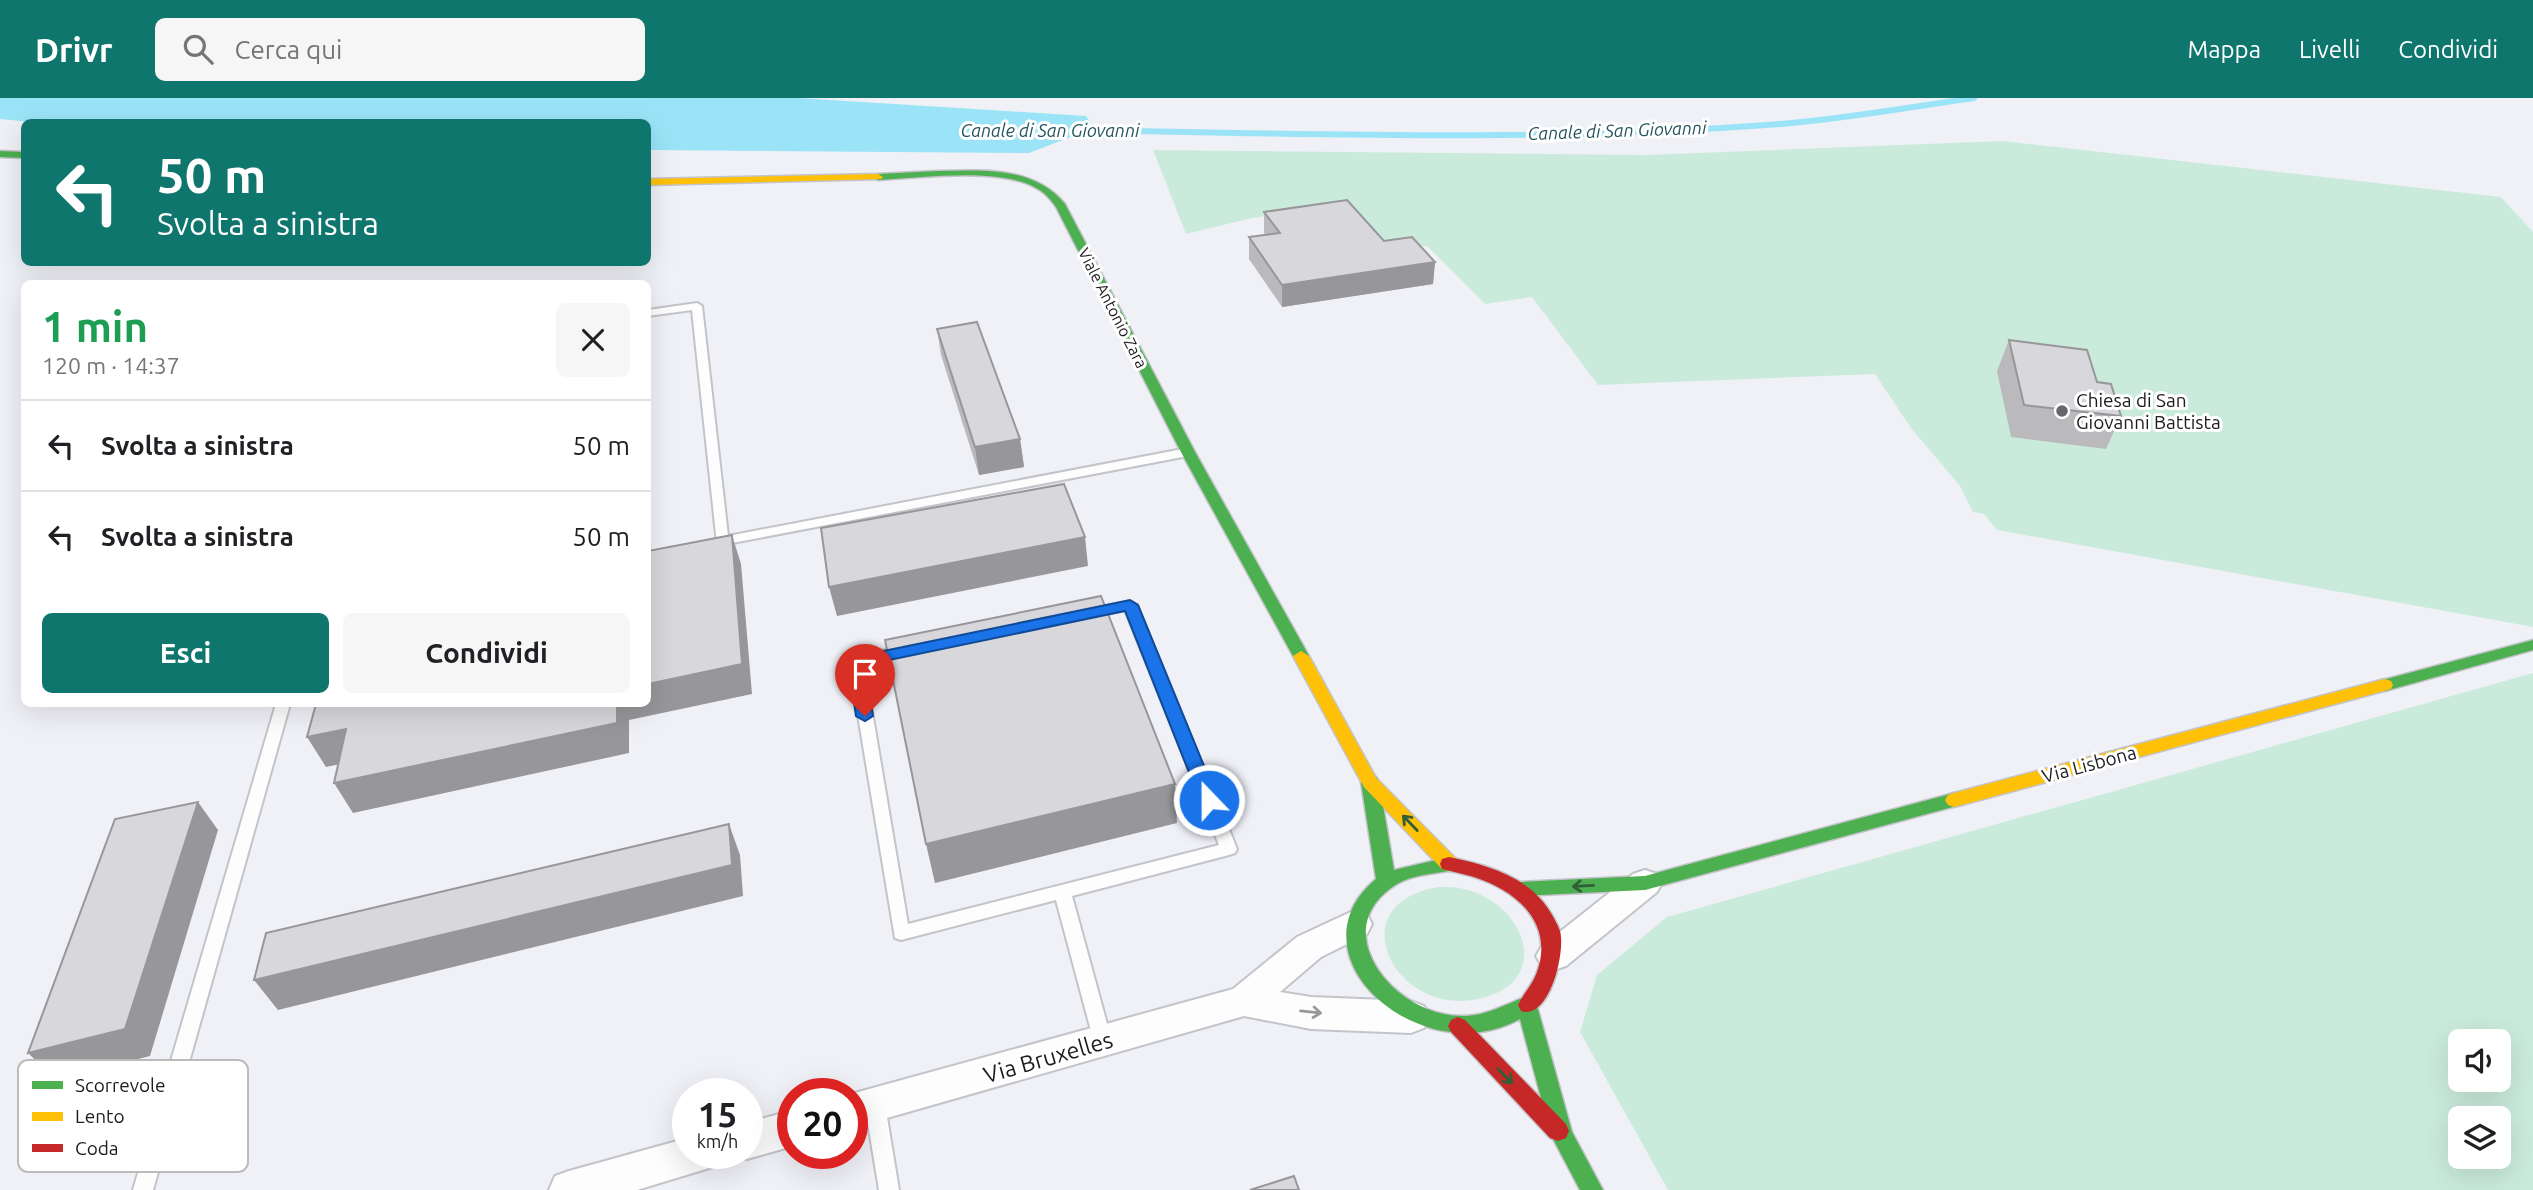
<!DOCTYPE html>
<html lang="it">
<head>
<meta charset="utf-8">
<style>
  body { margin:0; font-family:Ubuntu,sans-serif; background:#f6f6f6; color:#202124; height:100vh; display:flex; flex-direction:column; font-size:26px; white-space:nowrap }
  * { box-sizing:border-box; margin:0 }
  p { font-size:23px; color:#757577 }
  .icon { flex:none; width:38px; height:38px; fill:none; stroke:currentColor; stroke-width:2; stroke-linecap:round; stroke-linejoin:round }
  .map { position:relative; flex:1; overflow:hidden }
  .sheet { position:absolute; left:21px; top:182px; width:630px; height:427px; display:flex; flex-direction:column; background:#fff; border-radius:10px; box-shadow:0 7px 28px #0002 }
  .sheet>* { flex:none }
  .hud { position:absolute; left:21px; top:21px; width:630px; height:147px; border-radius:10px; box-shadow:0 7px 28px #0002; background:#0f766e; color:#fff; overflow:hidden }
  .tools { position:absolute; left:2448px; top:931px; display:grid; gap:14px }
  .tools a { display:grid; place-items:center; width:63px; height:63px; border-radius:10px; background:#fff; box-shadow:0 7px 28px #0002; font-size:35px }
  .speed { position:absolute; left:672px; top:980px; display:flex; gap:14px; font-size:35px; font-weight:700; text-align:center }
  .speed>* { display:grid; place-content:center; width:91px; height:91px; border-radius:50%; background:#fff; box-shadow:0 7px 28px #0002; line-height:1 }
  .speed small { font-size:18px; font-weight:400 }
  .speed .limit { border:10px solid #d22; background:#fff; color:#111 }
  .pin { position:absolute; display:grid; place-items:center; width:60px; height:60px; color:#fff; margin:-72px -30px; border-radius:50% 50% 50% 0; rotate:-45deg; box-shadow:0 0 7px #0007 }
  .pin .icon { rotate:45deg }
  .me { position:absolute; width:77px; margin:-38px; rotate:338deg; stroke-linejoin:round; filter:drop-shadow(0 0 5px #0008) }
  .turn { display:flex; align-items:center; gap:24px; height:147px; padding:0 21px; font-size:32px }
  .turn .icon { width:91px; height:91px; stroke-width:2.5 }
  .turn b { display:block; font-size:49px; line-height:60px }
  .round { display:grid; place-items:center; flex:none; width:74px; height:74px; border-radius:10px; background:#f6f6f6 }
  .head { display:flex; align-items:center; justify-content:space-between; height:119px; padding:0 21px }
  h1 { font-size:42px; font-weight:700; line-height:52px; color:#1e9e55 }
  .button { display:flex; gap:14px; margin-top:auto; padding:14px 21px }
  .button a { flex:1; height:80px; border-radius:10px; background:#0f766e; color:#fff; font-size:28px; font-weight:700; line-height:80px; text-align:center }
  .button a+a { background:#f6f6f6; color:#202124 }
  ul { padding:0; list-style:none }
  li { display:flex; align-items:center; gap:21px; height:91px; padding:0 21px; border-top:2px solid #e0e0e0 }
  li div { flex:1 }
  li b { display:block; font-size:26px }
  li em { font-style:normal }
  header { display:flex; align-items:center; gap:42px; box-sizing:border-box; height:98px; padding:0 35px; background:#0f766e; color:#fff }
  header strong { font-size:33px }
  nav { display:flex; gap:38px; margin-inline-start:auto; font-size:24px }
  .search { width:490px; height:63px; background:#f6f6f6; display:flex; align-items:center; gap:18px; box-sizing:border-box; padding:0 24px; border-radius:10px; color:#757577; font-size:26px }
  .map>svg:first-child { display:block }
  .green { fill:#caebdc; fill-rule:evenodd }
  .water { fill:#9be4f7 }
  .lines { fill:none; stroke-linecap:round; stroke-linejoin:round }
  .stream { stroke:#9be4f7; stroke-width:6 }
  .lane-casing { stroke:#c3c4c9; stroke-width:4 }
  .street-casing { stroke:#c3c4c9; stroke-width:4 }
  .fast-casing { stroke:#c3c4c9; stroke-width:3 }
  .slow-casing { stroke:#c3c4c9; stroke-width:3 }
  .jam-casing { stroke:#c3c4c9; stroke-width:3 }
  .lane { fill:#fdfdfe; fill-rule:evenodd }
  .street { fill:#fdfdfe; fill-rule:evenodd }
  .fast { fill:#4caf50; fill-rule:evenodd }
  .slow { fill:#ffc107; fill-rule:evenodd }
  .jam { fill:#c62828; fill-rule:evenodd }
  .wall { fill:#bab9bc }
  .shaded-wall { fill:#979699 }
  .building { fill:#d8d7db; stroke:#979699; stroke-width:2 }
  .oneway { stroke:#325e36 }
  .oneway2 { stroke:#98989a }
  .route { fill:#1a73e8; stroke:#114b97; stroke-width:2 }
  .poi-dot { fill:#66676b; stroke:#fff; stroke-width:2.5 }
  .labels { text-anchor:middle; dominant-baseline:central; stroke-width:6; stroke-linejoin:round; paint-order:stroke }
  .far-street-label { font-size:16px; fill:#1c1c20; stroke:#fff }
  .far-water-label { font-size:18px; font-style:italic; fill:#26545e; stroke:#fff }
  .poi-label { font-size:19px; fill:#1c1c20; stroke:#fff; text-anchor:start }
  .street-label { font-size:19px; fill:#1c1c20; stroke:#fff }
  .near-street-label { font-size:23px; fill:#1c1c20; stroke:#fff }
  .key { fill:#fff; stroke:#bbbbbc; stroke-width:2 }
  .key-label { font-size:19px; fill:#1c1c20 }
</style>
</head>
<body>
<header>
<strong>Drivr</strong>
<div class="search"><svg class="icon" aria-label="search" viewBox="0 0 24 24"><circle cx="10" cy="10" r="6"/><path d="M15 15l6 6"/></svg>Cerca qui</div>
<nav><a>Mappa</a><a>Livelli</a><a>Condividi</a></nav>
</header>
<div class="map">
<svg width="2533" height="1092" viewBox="0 0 2533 1092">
  <rect width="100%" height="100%" fill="#f0f1f7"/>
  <path class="green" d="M 2002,43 L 2501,99 L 2533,134 L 2533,529 L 1997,432 L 1984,416 L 1973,414 L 1960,388 L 1911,330 L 1875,276 L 1598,287 L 1532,199 L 1485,206 L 1427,148 L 1395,152 L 1347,106 L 1252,120 L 1186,136 L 1153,52 L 1647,57 Z
    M 2533,575 L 2533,1092 L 1668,1092 L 1580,934 L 1597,877 L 1667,819 ZM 2499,943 L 2499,982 L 2460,982 L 2460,943 ZM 2499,1020 L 2499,1059 L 2460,1059 L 2460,1020 Z
    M 1438,789 C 1518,784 1564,883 1478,901 C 1394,919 1338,806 1438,789 Z"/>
  <path class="water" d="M 0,0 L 799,0 L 1086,18 L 1094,30 L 1029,55 L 648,52 L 648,24 L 31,24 L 0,21 Z"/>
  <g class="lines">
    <path class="stream" d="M 1080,32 C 1313,36 1547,44 1780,26 C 1844,21 1910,9 1974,0"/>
    <defs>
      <path id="lane" d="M 697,205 L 702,208 L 728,438 L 1188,350 L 1194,354 L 1188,358 L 722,447 L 717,446 L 692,212 L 648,218 L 648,212 Z
        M 1130,503 L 1137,507 L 1237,751 L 1235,755 L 1229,757 L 1072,798 L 1112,944 L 1110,950 L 1103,952 L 1096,950 L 1094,944 L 1056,802 L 901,842 L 895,840 L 849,563 L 856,558 L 907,548 L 914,553 L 907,558 L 864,566 L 908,826 L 1219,747 L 1125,512 L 1088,520 L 1081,516 L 1083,513 Z
        M 276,606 L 290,606 L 153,1092 L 133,1092 Z
        M 875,998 L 882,1001 L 885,1007 L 899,1092 L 879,1092 L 865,1007 L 868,1001 Z"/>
      <path id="street" d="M 1645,772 L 1657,776 L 1662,785 L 1657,794 L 1566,868 L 1554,872 L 1542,868 L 1536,858 L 1542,848 L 1633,776 Z
        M 1355,812 L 1367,816 L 1372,826 L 1367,836 L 1321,859 L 1280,894 L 1311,899 L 1411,903 L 1424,908 L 1429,919 L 1424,930 L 1411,935 L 1311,931 L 1244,918 L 852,1030 L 851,996 L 1233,891 L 1297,839 Z
        M 793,1012 L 793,1048 L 747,1061 L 733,1056 L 747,1055 L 747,1025 Z
        M 688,1040 L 688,1055 L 722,1055 L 716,1068 L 637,1092 L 549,1092 L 555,1078 L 569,1073 Z"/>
      <path id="fast" d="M 0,53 L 24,54 L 24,60 L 0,59 Z
        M 937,73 C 982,72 1034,68 1065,106 L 1195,354 L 1309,558 L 1307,562 L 1301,563 L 1293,558 L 1181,354 L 1056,109 C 1051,102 1045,94 1036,90 C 1000,69 920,80 878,82 L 873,79 L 878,76 Z
        M 2533,542 L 2533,552 L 2385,593 L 2377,587 L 2379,583 Z
        M 1370,678 L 1376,679 L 1379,684 L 1394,772 L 1449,759 L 1456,761 L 1458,766 L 1456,771 L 1449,773 C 1432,776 1412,777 1397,786 C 1324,831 1393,918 1462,918 C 1487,918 1505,906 1528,898 L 1535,901 L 1572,1034 L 1603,1092 L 1580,1092 L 1551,1037 L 1520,921 C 1420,976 1286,856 1376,781 L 1361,684 L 1364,679 Z
        M 1954,695 L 1960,697 L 1963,702 L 1960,707 L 1645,792 L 1520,798 L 1513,796 L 1511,791 L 1513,786 L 1520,784 L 1645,778 Z"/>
      <path id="slow" d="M 878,76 L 883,79 L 881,81 L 648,87 L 648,81 Z
        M 1301,553 L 1309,558 L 1376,680 L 1456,761 L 1458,766 L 1456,771 L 1449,773 L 1442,771 L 1364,689 L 1293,558 Z
        M 2385,581 L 2391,583 L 2393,587 L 2391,591 L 1954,709 L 1948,707 L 1945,702 L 1948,697 L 1954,695 Z"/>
      <path id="jam" d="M 1449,759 C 1477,765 1505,772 1529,790 C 1542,800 1554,817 1560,833 C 1566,854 1549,923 1521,913 L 1518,907 C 1523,896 1533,886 1537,874 C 1554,826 1518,793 1474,779 C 1464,776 1453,774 1442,771 L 1440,766 L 1442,761 Z
        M 1458,919 L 1465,922 L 1566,1026 L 1569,1033 L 1566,1040 L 1558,1043 L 1550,1040 L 1451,934 L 1448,928 L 1451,922 Z"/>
    </defs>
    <use href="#lane" class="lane-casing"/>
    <use href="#street" class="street-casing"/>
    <use href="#fast" class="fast-casing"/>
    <use href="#slow" class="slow-casing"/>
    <use href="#jam" class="jam-casing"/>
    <use href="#lane" class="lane"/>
    <use href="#street" class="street"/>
    <use href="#fast" class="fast"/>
    <use href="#slow" class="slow"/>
    <use href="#jam" class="jam"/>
  </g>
  <path class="wall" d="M 1264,114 L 1384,143 L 1435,164 L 1433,186 L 1282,209 L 1249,161 L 1249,139 L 1266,137 L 1264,135 Z
    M 937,231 L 1020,341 L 1024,369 L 979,377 L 941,257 Z
    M 2009,242 L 2097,284 L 2121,318 L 2106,351 L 2011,339 L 1997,273 Z"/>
  <path class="shaded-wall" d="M 1435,164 L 1433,186 L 1282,209 L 1282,187 Z
    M 1020,341 L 1024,369 L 979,377 L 975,349 Z
    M 732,437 L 741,466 L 752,596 L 629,622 L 629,655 L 353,715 L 334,685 L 617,606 L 648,606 L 648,586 Z
    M 1085,439 L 1088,468 L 837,518 L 829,489 Z
    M 346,631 L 364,661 L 326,669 L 307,639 Z
    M 1175,686 L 1177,725 L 935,785 L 926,746 Z
    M 198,704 L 218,732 L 150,958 L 56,982 L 28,955 Z
    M 729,726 L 740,757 L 743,798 L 278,912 L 254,882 Z"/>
  <path class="building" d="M 1347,102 L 1384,143 L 1412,139 L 1435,164 L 1282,187 L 1249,139 L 1280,135 L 1264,114 Z
    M 977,224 L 1020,341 L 975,349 L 937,231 Z
    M 2009,242 L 2087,252 L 2097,284 L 2111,286 L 2121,318 L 2024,307 Z
    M 1064,386 L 1085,439 L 829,489 L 821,430 Z
    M 732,437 L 742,566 L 648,586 L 648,453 Z
    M 1101,498 L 1175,686 L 926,746 L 885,542 Z
    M 316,606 L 617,606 L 617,625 L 334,685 L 346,631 L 307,639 Z
    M 198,704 L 125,931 L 28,955 L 115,721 Z
    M 729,726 L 732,767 L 254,882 L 266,835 Z
    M 1294,1078 L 1299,1092 L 1250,1092 Z"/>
  <defs><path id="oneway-shaft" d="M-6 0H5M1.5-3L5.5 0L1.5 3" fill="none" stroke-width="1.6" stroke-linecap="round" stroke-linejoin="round" transform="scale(1.75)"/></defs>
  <g class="oneway">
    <use href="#oneway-shaft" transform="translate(1410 725) rotate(-134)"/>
    <use href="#oneway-shaft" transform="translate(1583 788) rotate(177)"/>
    <use href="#oneway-shaft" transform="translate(1505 978) rotate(46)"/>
  </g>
  <use class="oneway2" href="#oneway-shaft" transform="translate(1311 914) rotate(6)"/>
  <path class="route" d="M 1130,502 L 1138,507 L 1218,702 L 1216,707 L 1203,707 L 1200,702 L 1125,513 L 865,567 L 873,618 L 865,623 L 856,618 L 848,563 L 850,560 Z"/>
  <circle class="poi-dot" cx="2062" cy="313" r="7"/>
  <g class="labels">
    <g class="far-street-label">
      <text transform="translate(1113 210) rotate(63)">Viale Antonio Zara</text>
    </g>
    <g class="far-water-label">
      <text x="1050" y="32">Canale di San Giovanni</text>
      <text transform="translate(1617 32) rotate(-2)">Canale di San Giovanni</text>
    </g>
    <g class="poi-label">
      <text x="2076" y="302">Chiesa di San<tspan x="2076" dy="22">Giovanni Battista</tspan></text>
    </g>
    <g class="street-label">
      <text transform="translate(2089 666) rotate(-15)">Via Lisbona</text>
    </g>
    <g class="near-street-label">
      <text transform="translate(1048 959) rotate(-16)">Via Bruxelles</text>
    </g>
  </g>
  <rect x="18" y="962" width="230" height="112" rx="10" class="key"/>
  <rect x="32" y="983" width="31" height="8" fill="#4caf50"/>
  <rect x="32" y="1014" width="31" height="9" fill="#ffc107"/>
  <rect x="32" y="1046" width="31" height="8" fill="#c62828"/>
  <g class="key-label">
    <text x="75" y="994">Scorrevole</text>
    <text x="75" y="1025">Lento</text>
    <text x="75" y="1057">Coda</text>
  </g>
</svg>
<div class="tools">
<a><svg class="icon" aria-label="sound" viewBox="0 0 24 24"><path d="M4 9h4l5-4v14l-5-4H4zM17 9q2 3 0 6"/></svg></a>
<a><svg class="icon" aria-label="layers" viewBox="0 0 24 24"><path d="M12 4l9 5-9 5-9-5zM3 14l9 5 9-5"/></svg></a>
</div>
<div class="speed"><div>15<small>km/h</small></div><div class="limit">20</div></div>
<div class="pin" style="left:865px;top:618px;background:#d93025"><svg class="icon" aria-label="arrive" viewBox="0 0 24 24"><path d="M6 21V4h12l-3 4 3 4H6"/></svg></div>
<svg class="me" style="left:1209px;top:702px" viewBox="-20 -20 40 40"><circle r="17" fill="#1a73e8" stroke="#fff" stroke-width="3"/><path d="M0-11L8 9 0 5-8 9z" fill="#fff"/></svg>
<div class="hud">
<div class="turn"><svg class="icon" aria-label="left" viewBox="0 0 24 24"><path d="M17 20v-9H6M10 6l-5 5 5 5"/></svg><div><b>50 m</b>Svolta a sinistra</div></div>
</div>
<section class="sheet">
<div class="head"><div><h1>1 min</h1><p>120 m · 14:37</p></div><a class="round"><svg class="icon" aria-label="close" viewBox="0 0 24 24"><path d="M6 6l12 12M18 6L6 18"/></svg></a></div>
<ul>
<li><svg class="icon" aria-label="left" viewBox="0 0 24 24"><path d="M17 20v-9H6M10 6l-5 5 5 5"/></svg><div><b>Svolta a sinistra</b></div><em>50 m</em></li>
<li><svg class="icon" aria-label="left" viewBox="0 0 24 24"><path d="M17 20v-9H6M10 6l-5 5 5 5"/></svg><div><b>Svolta a sinistra</b></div><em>50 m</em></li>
</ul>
<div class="button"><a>Esci</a><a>Condividi</a></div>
</section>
</div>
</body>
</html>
